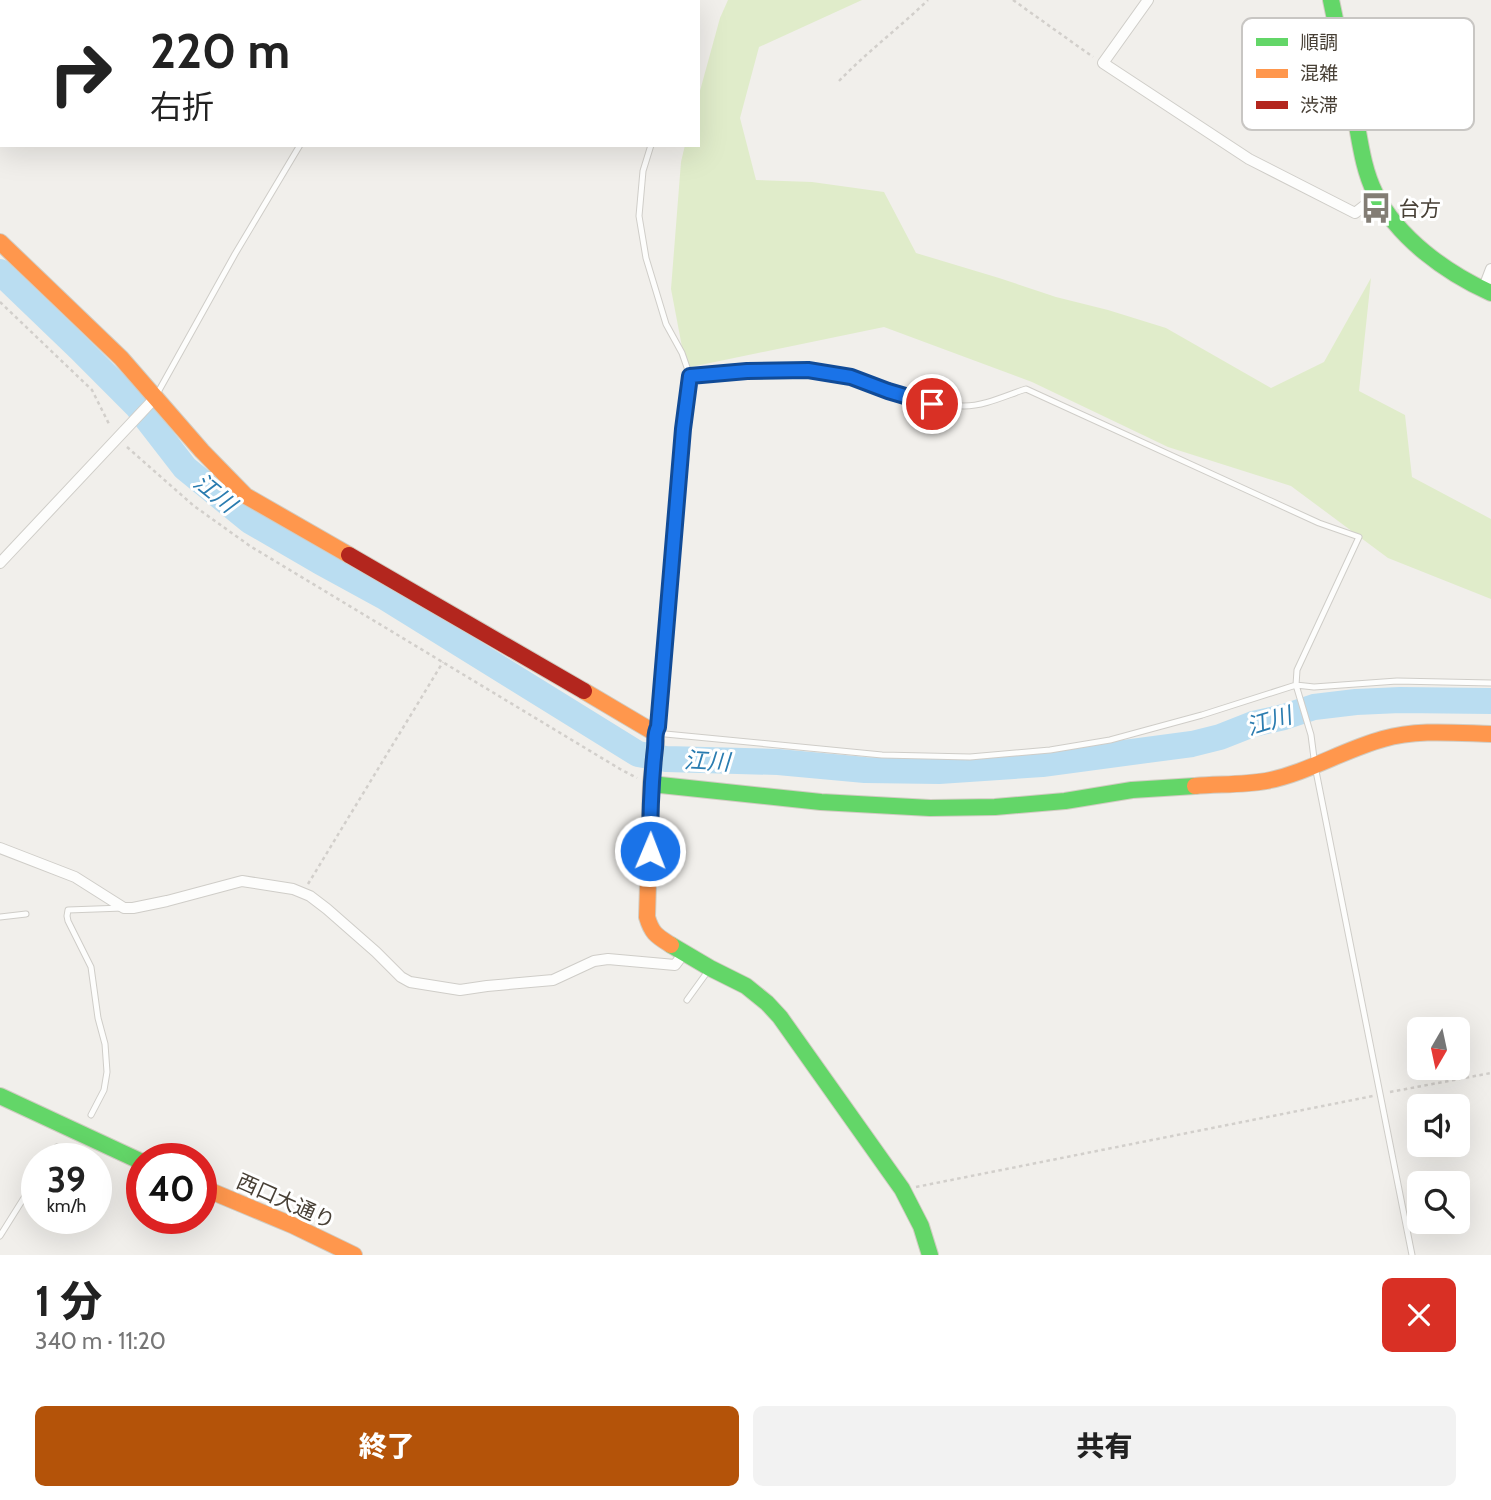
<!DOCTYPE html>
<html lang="ja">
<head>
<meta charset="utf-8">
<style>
  body { margin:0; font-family:Cabin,"Noto Sans JP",sans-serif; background:#f2f2f2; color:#222; height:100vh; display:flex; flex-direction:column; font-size:26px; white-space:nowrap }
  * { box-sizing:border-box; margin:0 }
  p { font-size:23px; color:#767676 }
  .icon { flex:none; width:38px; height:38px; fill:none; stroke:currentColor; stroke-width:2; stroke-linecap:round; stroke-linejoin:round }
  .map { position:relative; height:1255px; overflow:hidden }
  .panel { display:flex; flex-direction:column; background:#fff; flex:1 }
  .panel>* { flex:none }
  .guide { position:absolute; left:0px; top:0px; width:700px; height:147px; box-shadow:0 7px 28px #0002; background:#fff; color:#222; overflow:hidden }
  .needle { width:46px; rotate:189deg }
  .controls { position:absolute; left:1407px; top:1017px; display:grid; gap:14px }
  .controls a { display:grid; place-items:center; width:63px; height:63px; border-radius:10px; background:#fff; box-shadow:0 7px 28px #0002; font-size:35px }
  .speed { position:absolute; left:21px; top:1143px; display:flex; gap:14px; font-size:35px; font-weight:700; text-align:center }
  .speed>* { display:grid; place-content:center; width:91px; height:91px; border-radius:50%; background:#fff; box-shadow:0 7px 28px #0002; line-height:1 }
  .speed small { font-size:18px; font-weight:400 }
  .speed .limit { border:10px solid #d22; background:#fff; color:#111 }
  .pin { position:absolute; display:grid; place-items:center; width:60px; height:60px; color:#fff; margin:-30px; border:4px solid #fff; border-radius:50%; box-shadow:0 2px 7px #0007 }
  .me { position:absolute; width:77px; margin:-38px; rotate:1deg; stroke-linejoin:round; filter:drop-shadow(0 0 5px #0008) }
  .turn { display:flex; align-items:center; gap:24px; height:147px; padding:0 35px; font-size:32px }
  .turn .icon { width:91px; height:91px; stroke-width:2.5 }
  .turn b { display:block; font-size:49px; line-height:60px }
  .round { display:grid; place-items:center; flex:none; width:74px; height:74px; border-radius:10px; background:#f2f2f2 }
  .head { display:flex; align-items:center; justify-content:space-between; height:119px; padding:0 35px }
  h1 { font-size:42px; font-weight:800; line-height:52px }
  .button { display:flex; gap:14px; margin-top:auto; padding:14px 35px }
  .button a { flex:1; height:80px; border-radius:10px; background:#b45309; color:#fff; font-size:28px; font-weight:800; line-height:80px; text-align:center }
  .button a+a { background:#f2f2f2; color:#222 }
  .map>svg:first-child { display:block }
  .green { fill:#e0ecca }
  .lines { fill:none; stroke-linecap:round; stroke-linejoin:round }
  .river { stroke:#baddf1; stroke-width:26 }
  .lane-casing { stroke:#cfcdc8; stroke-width:7 }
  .street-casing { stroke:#cfcdc8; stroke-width:12 }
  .fast-casing { stroke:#d1ccc2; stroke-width:18 }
  .slow-casing { stroke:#d1ccc2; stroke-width:18 }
  .jam-casing { stroke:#d1ccc2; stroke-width:18 }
  .path { stroke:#d2cfcb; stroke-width:2.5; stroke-dasharray:3.5 3.5; stroke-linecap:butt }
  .lane { stroke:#fdfdfc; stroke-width:5 }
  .street { stroke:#fdfdfc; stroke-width:10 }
  .fast { stroke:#63d668; stroke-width:16 }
  .slow { stroke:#ff974d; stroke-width:16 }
  .jam { stroke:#b3261e; stroke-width:16 }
  .route-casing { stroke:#114b97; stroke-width:18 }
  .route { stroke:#1a73e8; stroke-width:12 }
  .labels { text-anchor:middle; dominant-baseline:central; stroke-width:6; stroke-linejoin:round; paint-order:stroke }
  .poi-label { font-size:21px; fill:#484036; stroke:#fff; text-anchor:start }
  .street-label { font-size:21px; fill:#484036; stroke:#fff }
  .water-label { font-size:23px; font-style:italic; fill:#2a7cb0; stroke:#fff }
  .key { fill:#fff; stroke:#c8c6c3; stroke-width:2 }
  .key-label { font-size:19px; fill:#484036 }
</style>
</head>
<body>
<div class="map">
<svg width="1491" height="1255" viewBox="0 0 1491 1255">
  <rect width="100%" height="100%" fill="#f1efeb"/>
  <path class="green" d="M 728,0 L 862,0 L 759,47 L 740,118 L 756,180 L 812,182 L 884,192 L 916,253 L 999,278 L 1056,297 L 1108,310 L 1166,328 L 1271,388 L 1324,362 L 1371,278 L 1359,391 L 1405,415 L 1412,477 L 1491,519 L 1491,599 L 1388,558 L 1291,486 L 1168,447 L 1032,382 L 884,327 L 686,368 L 671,289 L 681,162 L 685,145 L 698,145 L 698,98 L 720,18 Z"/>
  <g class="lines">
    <path class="river" d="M 0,272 L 80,349 L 137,406 L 185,468 L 250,521 L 319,561 L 383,596 L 638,754 L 666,759 L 778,762 L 865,770 L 939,771 L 1042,764 L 1192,744 L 1220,737 L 1253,724 L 1284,717 L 1314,707 L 1356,702 L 1400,700 L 1491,701"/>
    <defs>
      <path id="lane" d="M 69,0 L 70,2
        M 219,2 L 220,0
        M 651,145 L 643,171 L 639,216 L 646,258 L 666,324 L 682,353 L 690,376 C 728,373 769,368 808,370 C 862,374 909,406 964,406 C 985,406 1007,395 1026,389 L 1319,523 L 1359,537 L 1297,670 L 1296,685 L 1311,735 L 1315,766 L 1412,1255
        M 690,376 L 683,429 L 658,727 L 655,733 L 882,755 L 970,757 L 1050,750 L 1110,740 L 1202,715 L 1296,685 L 1314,687 L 1397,681 L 1491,683
        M 157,394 L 235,254 L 300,145
        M 0,917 L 26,914
        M 687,1000 L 708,971
        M 91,1115 L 104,1090 L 107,1072 L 105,1044 L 98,1018 L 91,967 L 68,921 L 67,916 L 68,910 L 123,908
        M 50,1158 L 57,1147
        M 0,1236 L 37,1177"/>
      <path id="street" d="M 1148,0 L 1103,63 L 1249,159 L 1355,213 L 1377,196
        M 1483,290 L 1491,269
        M 0,563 L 155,398
        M 0,848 L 75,877 L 124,908 L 133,908 L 167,901 L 242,881 L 293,889 L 310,896 L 327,909 L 376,952 L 401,977 L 410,982 L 460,990 L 487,986 L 553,980 L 594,961 L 608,959 L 675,965 L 684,953"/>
      <path id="fast" d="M 1331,0 C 1339,38 1347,77 1355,115 C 1360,141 1363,169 1375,193 C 1398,238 1446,273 1491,293
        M 651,784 L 821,802 L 930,808 L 995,807 L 1065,801 L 1132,790 L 1195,786
        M 671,945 L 710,968 L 746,986 L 767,1003 L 780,1017 L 902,1189 L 921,1226 L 930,1255
        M 0,1096 L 142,1162"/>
      <path id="slow" d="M 0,242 L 121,358 L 202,451 L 246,496 L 349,555
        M 584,691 L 655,733 L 656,741 L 651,784 L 647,917 C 652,934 657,936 671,945
        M 1195,786 C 1218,784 1243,785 1266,781 C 1307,773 1343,750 1383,739 C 1417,729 1456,733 1491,734
        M 201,1187 L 292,1225 L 354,1255"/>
      <path id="jam" d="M 349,555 L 584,691"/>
    </defs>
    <use href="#lane" class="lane-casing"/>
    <use href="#street" class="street-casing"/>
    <use href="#fast" class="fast-casing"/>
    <use href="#slow" class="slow-casing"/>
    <use href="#jam" class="jam-casing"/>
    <path class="path" d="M 1013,0 L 1093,57
      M 839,81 C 867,52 899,28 928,0
      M 0,302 L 92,390 L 110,426
      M 127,447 L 194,506 L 250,546 L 620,769 L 637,778
      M 308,884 L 443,662
      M 1390,1092 L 1491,1073
      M 916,1187 L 1373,1096"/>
    <use href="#lane" class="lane"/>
    <use href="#street" class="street"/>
    <use href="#fast" class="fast"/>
    <use href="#slow" class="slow"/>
    <use href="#jam" class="jam"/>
  </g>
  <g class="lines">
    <defs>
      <path id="route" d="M 650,851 C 650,816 651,783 655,748 C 656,740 654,734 658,727 L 683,429 L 690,376 L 747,371 L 808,370 L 851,377 L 888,391 L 932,404"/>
    </defs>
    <use href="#route" class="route-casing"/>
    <use href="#route" class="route"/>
  </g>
  <defs>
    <symbol id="bus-bare" viewBox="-9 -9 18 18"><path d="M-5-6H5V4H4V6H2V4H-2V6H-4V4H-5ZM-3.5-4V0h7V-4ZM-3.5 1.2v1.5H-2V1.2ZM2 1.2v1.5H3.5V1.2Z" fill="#837d75" stroke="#fff" stroke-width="2.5" paint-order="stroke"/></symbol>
  </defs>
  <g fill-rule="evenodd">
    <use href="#bus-bare" x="1354" y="186" width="44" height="44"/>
  </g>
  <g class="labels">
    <g class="poi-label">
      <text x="1399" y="208">台方</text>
    </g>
    <g class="street-label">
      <text transform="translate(286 1201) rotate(24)">西口大通り</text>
    </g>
    <g class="water-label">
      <text transform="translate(215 493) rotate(39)">江川</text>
      <text transform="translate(1269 721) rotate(-17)">江川</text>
      <text transform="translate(707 761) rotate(3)">江川</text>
    </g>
  </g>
  <rect x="1242" y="18" width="232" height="112" rx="10" class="key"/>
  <rect x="1256" y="38" width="32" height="8" fill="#63d668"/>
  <rect x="1256" y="69" width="32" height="9" fill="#ff974d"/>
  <rect x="1256" y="101" width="32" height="8" fill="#b3261e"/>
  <g class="key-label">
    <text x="1300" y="49">順調</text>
    <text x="1300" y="80">混雑</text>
    <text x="1300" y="112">渋滞</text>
  </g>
</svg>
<div class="controls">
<a><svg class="needle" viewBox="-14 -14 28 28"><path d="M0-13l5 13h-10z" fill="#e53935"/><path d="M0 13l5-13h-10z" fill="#767676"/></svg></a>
<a><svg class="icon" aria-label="sound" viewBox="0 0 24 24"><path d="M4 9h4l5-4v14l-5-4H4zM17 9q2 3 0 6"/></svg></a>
<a><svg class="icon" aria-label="search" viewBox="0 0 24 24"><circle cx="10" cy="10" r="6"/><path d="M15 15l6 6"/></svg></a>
</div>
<div class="speed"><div>39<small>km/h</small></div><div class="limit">40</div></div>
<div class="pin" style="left:932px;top:404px;background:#d93025"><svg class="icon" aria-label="arrive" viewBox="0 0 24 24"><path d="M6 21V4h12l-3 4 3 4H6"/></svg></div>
<svg class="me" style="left:650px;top:851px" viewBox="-20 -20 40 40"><circle r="17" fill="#1a73e8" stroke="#fff" stroke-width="3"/><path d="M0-11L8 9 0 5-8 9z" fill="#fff"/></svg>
<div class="guide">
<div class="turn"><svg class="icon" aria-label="right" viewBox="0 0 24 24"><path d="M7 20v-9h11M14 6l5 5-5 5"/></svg><div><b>220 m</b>右折</div></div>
</div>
</div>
<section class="panel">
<div class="head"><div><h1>1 分</h1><p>340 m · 11:20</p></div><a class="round" style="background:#d93025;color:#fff"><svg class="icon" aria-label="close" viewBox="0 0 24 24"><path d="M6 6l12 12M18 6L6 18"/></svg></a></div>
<div class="button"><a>終了</a><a>共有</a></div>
</section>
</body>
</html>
